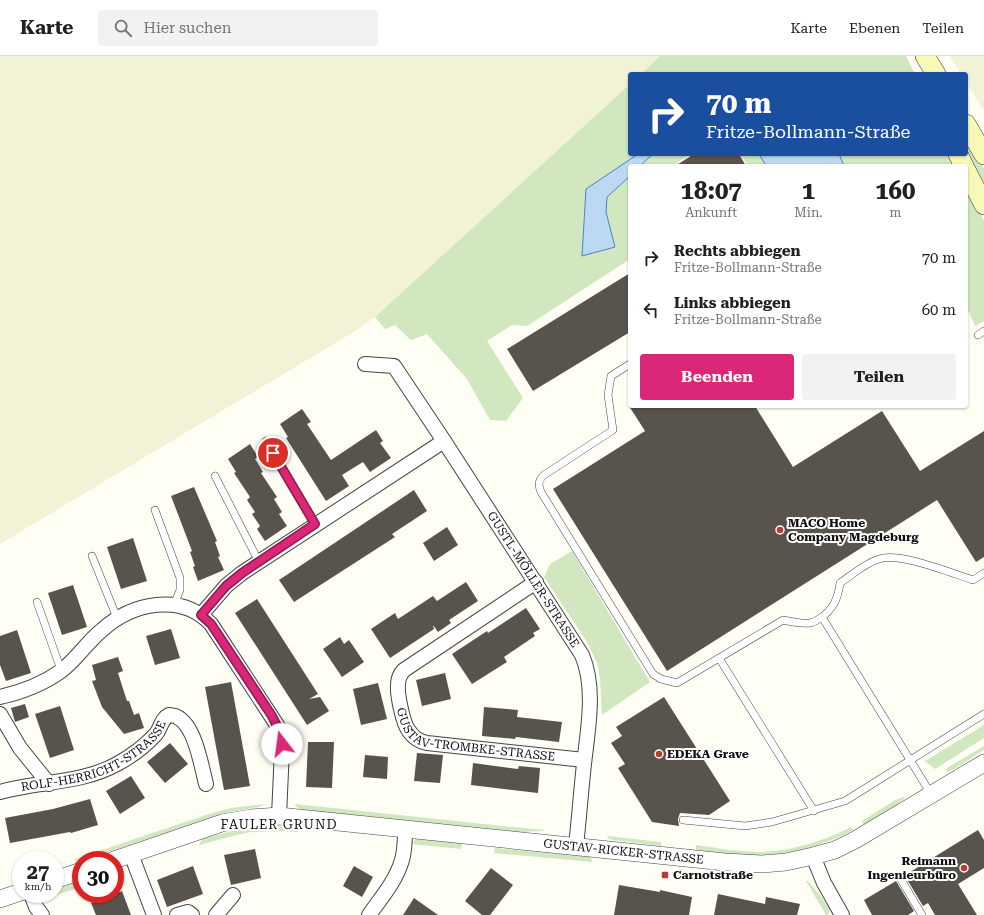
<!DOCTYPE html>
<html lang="de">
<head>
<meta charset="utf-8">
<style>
  body { margin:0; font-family:"Roboto Serif",serif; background:#f2f2f2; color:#202124; height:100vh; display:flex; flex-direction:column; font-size:15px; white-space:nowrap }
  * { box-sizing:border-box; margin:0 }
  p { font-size:13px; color:#757577 }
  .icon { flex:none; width:22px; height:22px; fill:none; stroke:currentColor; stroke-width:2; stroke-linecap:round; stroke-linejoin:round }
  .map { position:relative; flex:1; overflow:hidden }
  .panel { position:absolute; left:628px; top:108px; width:340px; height:244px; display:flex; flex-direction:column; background:#fff; border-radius:4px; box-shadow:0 1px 3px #0004 }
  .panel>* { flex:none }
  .top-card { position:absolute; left:628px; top:16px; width:340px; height:84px; border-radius:4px; box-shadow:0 1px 3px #0004; background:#1a4fa0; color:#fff; overflow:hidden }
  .speed { position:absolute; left:12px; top:795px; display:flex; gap:8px; font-size:20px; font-weight:700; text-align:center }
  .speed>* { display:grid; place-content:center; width:52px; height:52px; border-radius:50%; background:#fff; box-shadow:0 1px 3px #0004; line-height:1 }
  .speed small { font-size:10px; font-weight:400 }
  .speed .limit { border:6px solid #d22; background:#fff; color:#111 }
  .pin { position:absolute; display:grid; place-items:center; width:34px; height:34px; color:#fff; margin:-17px; border:2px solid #fff; border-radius:50%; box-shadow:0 1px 4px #0007 }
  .me { position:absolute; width:44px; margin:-22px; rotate:345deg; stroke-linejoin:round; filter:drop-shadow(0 0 3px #0008) }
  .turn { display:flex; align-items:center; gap:14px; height:84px; padding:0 12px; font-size:18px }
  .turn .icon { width:52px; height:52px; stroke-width:2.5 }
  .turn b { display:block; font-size:28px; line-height:34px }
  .eta { display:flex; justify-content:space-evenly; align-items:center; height:68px; text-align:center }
  .eta b { font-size:24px; font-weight:700; line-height:28px }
  .primary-button { display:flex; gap:8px; margin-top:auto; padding:8px 12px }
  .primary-button a { flex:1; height:46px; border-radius:4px; background:#db2777; color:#fff; font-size:16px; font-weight:700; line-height:46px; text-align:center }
  .primary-button a+a { background:#f2f2f2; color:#202124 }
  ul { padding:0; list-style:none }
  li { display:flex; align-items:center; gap:12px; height:52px; padding:0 12px }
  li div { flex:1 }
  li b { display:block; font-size:15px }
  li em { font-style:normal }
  header { display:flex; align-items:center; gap:24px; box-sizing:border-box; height:56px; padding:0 20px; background:#fff; border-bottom:1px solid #e0e0e0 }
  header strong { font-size:19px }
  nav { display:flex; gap:22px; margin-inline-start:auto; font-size:14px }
  .search { width:280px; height:36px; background:#f2f2f2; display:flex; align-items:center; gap:10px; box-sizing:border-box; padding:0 14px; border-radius:4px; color:#757577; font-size:15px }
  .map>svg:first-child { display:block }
  .farmland { fill:#f2f3d6 }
  .green { fill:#d0e7c0 }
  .water { fill:#bdd8f2; stroke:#4984c4 }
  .building { fill:#59534e }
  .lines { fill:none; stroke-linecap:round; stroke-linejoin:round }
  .service-casing { stroke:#444; stroke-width:8 }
  .minor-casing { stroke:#444; stroke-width:16 }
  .tertiary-casing { stroke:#444; stroke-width:18 }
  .secondary-casing { stroke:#333; stroke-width:20 }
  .service { stroke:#fff; stroke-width:7 }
  .minor { stroke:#fff; stroke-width:14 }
  .tertiary { stroke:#fff; stroke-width:17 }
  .secondary { stroke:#f8f9b5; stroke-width:19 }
  .route-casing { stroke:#8e194d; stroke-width:10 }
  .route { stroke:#db2777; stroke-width:7 }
  .poi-dot { fill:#b83b31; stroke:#fff; stroke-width:1.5 }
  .labels { text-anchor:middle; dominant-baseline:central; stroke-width:4; stroke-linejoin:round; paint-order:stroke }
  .poi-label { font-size:12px; font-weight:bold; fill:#111; stroke:#fff; text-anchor:start }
  .street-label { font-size:12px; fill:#111; stroke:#fff }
  .neighbourhood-label { font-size:13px; letter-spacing:1px; fill:#111; stroke:#fff }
</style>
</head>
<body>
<header>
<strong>Karte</strong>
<div class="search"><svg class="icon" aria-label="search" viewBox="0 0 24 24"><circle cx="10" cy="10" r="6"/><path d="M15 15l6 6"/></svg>Hier suchen</div>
<nav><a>Karte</a><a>Ebenen</a><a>Teilen</a></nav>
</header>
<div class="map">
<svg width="984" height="859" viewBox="0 0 984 859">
  <rect width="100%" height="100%" fill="#fefef5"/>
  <path class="farmland" d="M 0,0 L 660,0 L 641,18 L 630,18 L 630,28 L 375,261 L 357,274 L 0,488 Z
    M 950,0 L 984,0 L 984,55 L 966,26 L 966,18 L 961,18 Z"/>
  <path class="green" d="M 660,0 L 906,0 L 915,18 L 641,18 Z
    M 630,28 L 630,98 L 691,98 L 672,110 L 630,110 L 630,203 L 527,270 L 512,269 L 487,285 L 523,342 L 506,365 L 490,364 L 467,323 L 427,278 L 411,284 L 395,269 L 385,273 L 375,261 Z
    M 966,82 L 984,113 L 984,131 L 966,96 Z
    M 740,98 L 952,98 L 958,110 L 748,110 Z
    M 966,129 L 984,165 L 984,265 L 975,270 L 969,256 L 966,253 Z
    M 572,495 L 650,626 L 602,659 L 600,622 L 597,607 L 587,586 L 544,521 L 550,508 Z
    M 984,669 L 984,682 L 935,713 L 925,705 Z
    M 984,690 L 984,694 L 953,714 L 946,716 L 947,712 Z
    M 904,741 L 905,742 L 896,749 L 864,769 L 862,765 L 895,744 Z
    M 265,748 L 259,751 L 230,756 L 215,760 L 85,804 L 81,804 L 81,805 L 76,807 L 75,803 L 212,757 L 231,752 Z
    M 294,748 C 377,756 460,766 544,774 L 544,775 L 522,776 L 303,754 L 299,753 Z
    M 273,770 L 294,771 L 299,776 L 280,775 L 251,776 L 237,779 L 199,789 L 202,783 C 226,776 248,771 273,770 Z
    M 851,771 L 853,774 C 823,790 787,800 752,799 C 733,799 715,796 696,794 L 696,789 C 717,792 739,796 760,796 C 792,795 824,785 851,771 Z
    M 608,780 L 661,786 L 661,790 L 613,784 L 607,782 Z
    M 416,783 L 462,787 L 461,793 L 411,788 Z
    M 495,792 L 591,801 L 592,806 L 494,797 Z
    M 806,825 L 808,825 L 820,839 L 830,854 L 828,859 L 826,859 Z
    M 75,827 L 81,831 L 41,844 L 41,838 L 55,838 L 55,834 Z"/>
  <path class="water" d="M 638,98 L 653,98 L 640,110 L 630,110 L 630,120 L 607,141 L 606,156 L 615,191 L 582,200 L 586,133 Z
    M 759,98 L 839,98 L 844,110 L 766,110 Z"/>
  <path class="building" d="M 694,98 L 739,98 L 746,110 L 675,110 Z
    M 630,217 L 630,276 L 533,335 L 507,293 Z
    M 629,350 L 755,350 L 793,411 L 882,355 L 920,415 L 984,375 L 984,501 L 976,506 L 937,444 L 667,615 L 553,433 L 645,375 Z
    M 302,353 L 311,366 L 307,368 L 331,404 L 376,374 L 383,385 L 380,387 L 391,402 L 370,416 L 363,406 L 342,419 L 349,430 L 326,445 L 286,382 L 288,381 L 280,368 Z
    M 250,388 L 258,401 L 255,403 L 263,416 L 261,417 L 277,441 L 274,443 L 282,456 L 279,458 L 287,470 L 265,485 L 257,473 L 260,470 L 252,458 L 255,456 L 247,444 L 250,441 L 234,417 L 236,416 L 228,403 Z
    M 194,431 L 217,485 L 215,486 L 220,500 L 218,501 L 224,514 L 198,525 L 193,511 L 195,510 L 190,496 L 192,495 L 171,440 Z
    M 414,434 L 427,455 L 392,478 L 395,481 L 294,546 L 279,524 Z
    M 447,471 L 458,489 L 434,505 L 423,487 Z
    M 133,482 L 147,525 L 121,533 L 107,491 Z
    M 466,526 L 478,545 L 449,564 L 451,567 L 438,576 L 433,569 L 434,573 L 390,602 L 371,573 L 395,557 L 398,563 L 433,540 L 437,545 Z
    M 73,529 L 87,571 L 62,579 L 48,537 Z
    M 257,543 L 318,638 L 309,643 L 320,641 L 329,655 L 307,669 L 235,557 Z
    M 526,552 L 540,573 L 533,577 L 535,580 L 504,601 L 507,606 L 472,628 L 452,598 L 487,575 L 488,577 Z
    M 171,573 L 180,602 L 155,609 L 146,580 Z
    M 17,574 L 31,617 L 6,625 L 0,609 L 0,580 Z
    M 340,581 L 344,588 L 349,584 L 364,606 L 342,621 L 323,593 Z
    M 118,601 L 123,615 L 118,617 L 127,645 L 129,645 L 134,659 L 139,657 L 144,672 L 124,678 L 102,651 L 92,625 L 96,624 L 92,609 Z
    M 445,617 L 451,643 L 422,650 L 416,624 Z
    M 231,626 L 250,730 L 224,734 L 205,631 Z
    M 378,627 L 387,663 L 361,669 L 353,633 Z
    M 664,641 L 730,745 L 709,759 L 680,757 L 678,763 L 679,770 L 652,766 L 618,712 L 625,708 L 611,687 L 622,680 L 616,671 Z
    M 25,648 L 29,661 L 15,666 L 11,652 Z
    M 60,650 L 74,694 L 50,702 L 35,658 Z
    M 484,651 L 518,654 L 517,661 L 562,666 L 559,686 L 516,681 L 515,683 L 482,680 Z
    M 308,686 L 334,686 L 332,732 L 306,731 Z
    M 170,687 L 188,708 L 165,727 L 147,706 Z
    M 417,697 L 443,699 L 440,727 L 414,725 Z
    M 365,699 L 388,701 L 387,723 L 363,721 Z
    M 473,707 L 518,713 L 519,710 L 540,712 L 538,737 L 471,729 Z
    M 131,720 L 145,742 L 120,758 L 106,735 Z
    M 90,743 L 98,769 L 71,777 L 70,776 L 10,787 L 5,762 L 53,753 Z
    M 978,774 L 984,784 L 984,812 L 958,828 L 977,859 L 935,859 L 928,847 L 923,850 L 905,820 L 910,817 L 910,816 Z
    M 255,793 L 261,822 L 231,829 L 224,799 Z
    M 193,810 L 203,838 L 167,851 L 157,824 Z
    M 354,810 L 373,821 L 362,841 L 343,830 Z
    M 491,812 L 513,829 L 490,859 L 482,859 L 465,845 Z
    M 896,825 L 914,855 L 908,859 L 872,859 L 864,844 Z
    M 619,829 L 660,836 L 660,834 L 692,841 L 689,859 L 614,859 Z
    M 122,835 L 131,859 L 96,859 L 91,847 Z
    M 718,838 L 765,848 L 766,841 L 800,848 L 797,859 L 714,859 Z
    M 414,842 L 438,859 L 403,859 Z"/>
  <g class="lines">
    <defs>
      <path id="service" d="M 978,279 L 984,275
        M 630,308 L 611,320 L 608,339 L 613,374 L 544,419 C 538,424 538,429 541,436 L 653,618 L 661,623 L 677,627 L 783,564 C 792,566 801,568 810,567 C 814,566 816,565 819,563 C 833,554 838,543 840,527 C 852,519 865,507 879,503 C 900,496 951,517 973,524 L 984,517
        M 266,385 L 315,468
        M 215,420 L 259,506
        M 155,454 L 180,522 L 180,534 L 174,549
        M 92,500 L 117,562
        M 37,546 L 61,614
        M 822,561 L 931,738
        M 719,602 L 814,755
        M 683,764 L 745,770 L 772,766 L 845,745 L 984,658
        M 899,820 L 922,859"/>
      <g id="minor">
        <path id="s1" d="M 365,308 L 394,310 L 444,385 L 582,599 C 596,632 588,672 584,708 C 581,735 579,763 576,790"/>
        <path id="s2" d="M 536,526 L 404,614 C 400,618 398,623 398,629 C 397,638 403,668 409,675 C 413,681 420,686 427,687 L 584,704"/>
        <path d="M 201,559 L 226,530 L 242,517 L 444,385"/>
        <path d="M 0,641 C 22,636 43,628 61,615 C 77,603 87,586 102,574 C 132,547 181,536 211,568 L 277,669 L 281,683 L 282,693 L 279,760"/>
        <path d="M 0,658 L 20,692 L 49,728"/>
        <path id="s3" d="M 0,736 C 38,725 81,728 117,708 C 130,701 145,690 156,678 C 161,672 161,663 169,659 C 194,659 201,709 206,728"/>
        <path d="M 131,798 L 154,859"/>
        <path d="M 813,800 L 824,827 L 842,859"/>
        <path d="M 31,838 L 36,851 L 42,859"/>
        <path d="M 177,859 L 188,856 L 192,859"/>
        <path d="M 216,859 L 233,839"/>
        <path d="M 369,859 C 381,842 396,825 402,804 C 405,794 405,783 405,773"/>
      </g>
      <g id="tertiary">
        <path id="s4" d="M 114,804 L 222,767 L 251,762 L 279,760 L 725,806 L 762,808 L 786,806 L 813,800 L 835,794 L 855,784 L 984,707"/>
        <path d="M 55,824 L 81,815"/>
        <path d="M 0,843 L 21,836"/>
      </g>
      <path id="secondary" d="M 925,0 L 936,18
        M 966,68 L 984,99
        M 958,98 L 964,110
        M 966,114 L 984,149"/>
    </defs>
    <use href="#service" class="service-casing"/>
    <use href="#minor" class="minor-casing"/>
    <use href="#tertiary" class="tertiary-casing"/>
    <use href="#secondary" class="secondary-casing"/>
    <use href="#service" class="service"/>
    <use href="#minor" class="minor"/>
    <use href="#tertiary" class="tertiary"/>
    <use href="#secondary" class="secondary"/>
  </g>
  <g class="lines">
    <defs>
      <path id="route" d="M 273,397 L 315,468 L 242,517 L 226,530 L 201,559 L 211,568 L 272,660 L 279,674 L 282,688"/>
    </defs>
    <use href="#route" class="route-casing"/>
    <use href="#route" class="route"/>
  </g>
  <g class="poi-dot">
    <circle cx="780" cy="474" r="4"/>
    <circle cx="659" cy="698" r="4"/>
    <circle cx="964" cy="812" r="4"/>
    <rect x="661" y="815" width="8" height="8" rx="2"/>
  </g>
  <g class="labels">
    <g class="poi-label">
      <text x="788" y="467">MACO Home<tspan x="788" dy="14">Company Magdeburg</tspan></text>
      <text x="667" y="698">EDEKA Grave</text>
      <text x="956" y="805" text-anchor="end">Reimann<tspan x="956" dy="14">Ingenieurbüro</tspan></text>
      <text x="673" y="819">Carnotstraße</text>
    </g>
    <g class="street-label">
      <text stroke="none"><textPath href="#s1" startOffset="284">GUSTL-MÖLLER-STRASSE</textPath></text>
      <text stroke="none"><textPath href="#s2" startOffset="286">GUSTAV-TROMBKE-STRASSE</textPath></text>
      <text stroke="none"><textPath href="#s3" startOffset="103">ROLF-HERRICHT-STRASSE</textPath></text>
      <text stroke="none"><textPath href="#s4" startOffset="518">GUSTAV-RICKER-STRASSE</textPath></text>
    </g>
    <g class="neighbourhood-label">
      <text x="279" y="768">FAULER GRUND</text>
    </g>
  </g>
</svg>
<div class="speed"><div>27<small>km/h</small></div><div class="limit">30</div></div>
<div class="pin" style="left:273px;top:397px;background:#d93025"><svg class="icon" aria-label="arrive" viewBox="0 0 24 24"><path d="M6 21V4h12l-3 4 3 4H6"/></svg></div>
<svg class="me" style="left:282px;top:688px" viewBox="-20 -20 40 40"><circle r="19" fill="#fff"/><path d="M0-13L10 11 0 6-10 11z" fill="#db2777"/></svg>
<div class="top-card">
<div class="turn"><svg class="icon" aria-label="right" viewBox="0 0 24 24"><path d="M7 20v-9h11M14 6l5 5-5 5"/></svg><div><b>70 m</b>Fritze-Bollmann-Straße</div></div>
</div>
<section class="panel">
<div class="eta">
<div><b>18:07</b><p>Ankunft</p></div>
<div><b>1</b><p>Min.</p></div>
<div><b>160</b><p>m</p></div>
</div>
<ul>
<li><svg class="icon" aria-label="right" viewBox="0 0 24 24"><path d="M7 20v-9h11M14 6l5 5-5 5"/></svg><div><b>Rechts abbiegen</b><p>Fritze-Bollmann-Straße</p></div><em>70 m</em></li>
<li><svg class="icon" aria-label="left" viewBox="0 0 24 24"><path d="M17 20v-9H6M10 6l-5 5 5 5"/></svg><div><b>Links abbiegen</b><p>Fritze-Bollmann-Straße</p></div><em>60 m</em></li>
</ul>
<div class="primary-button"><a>Beenden</a><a>Teilen</a></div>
</section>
</div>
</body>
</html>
